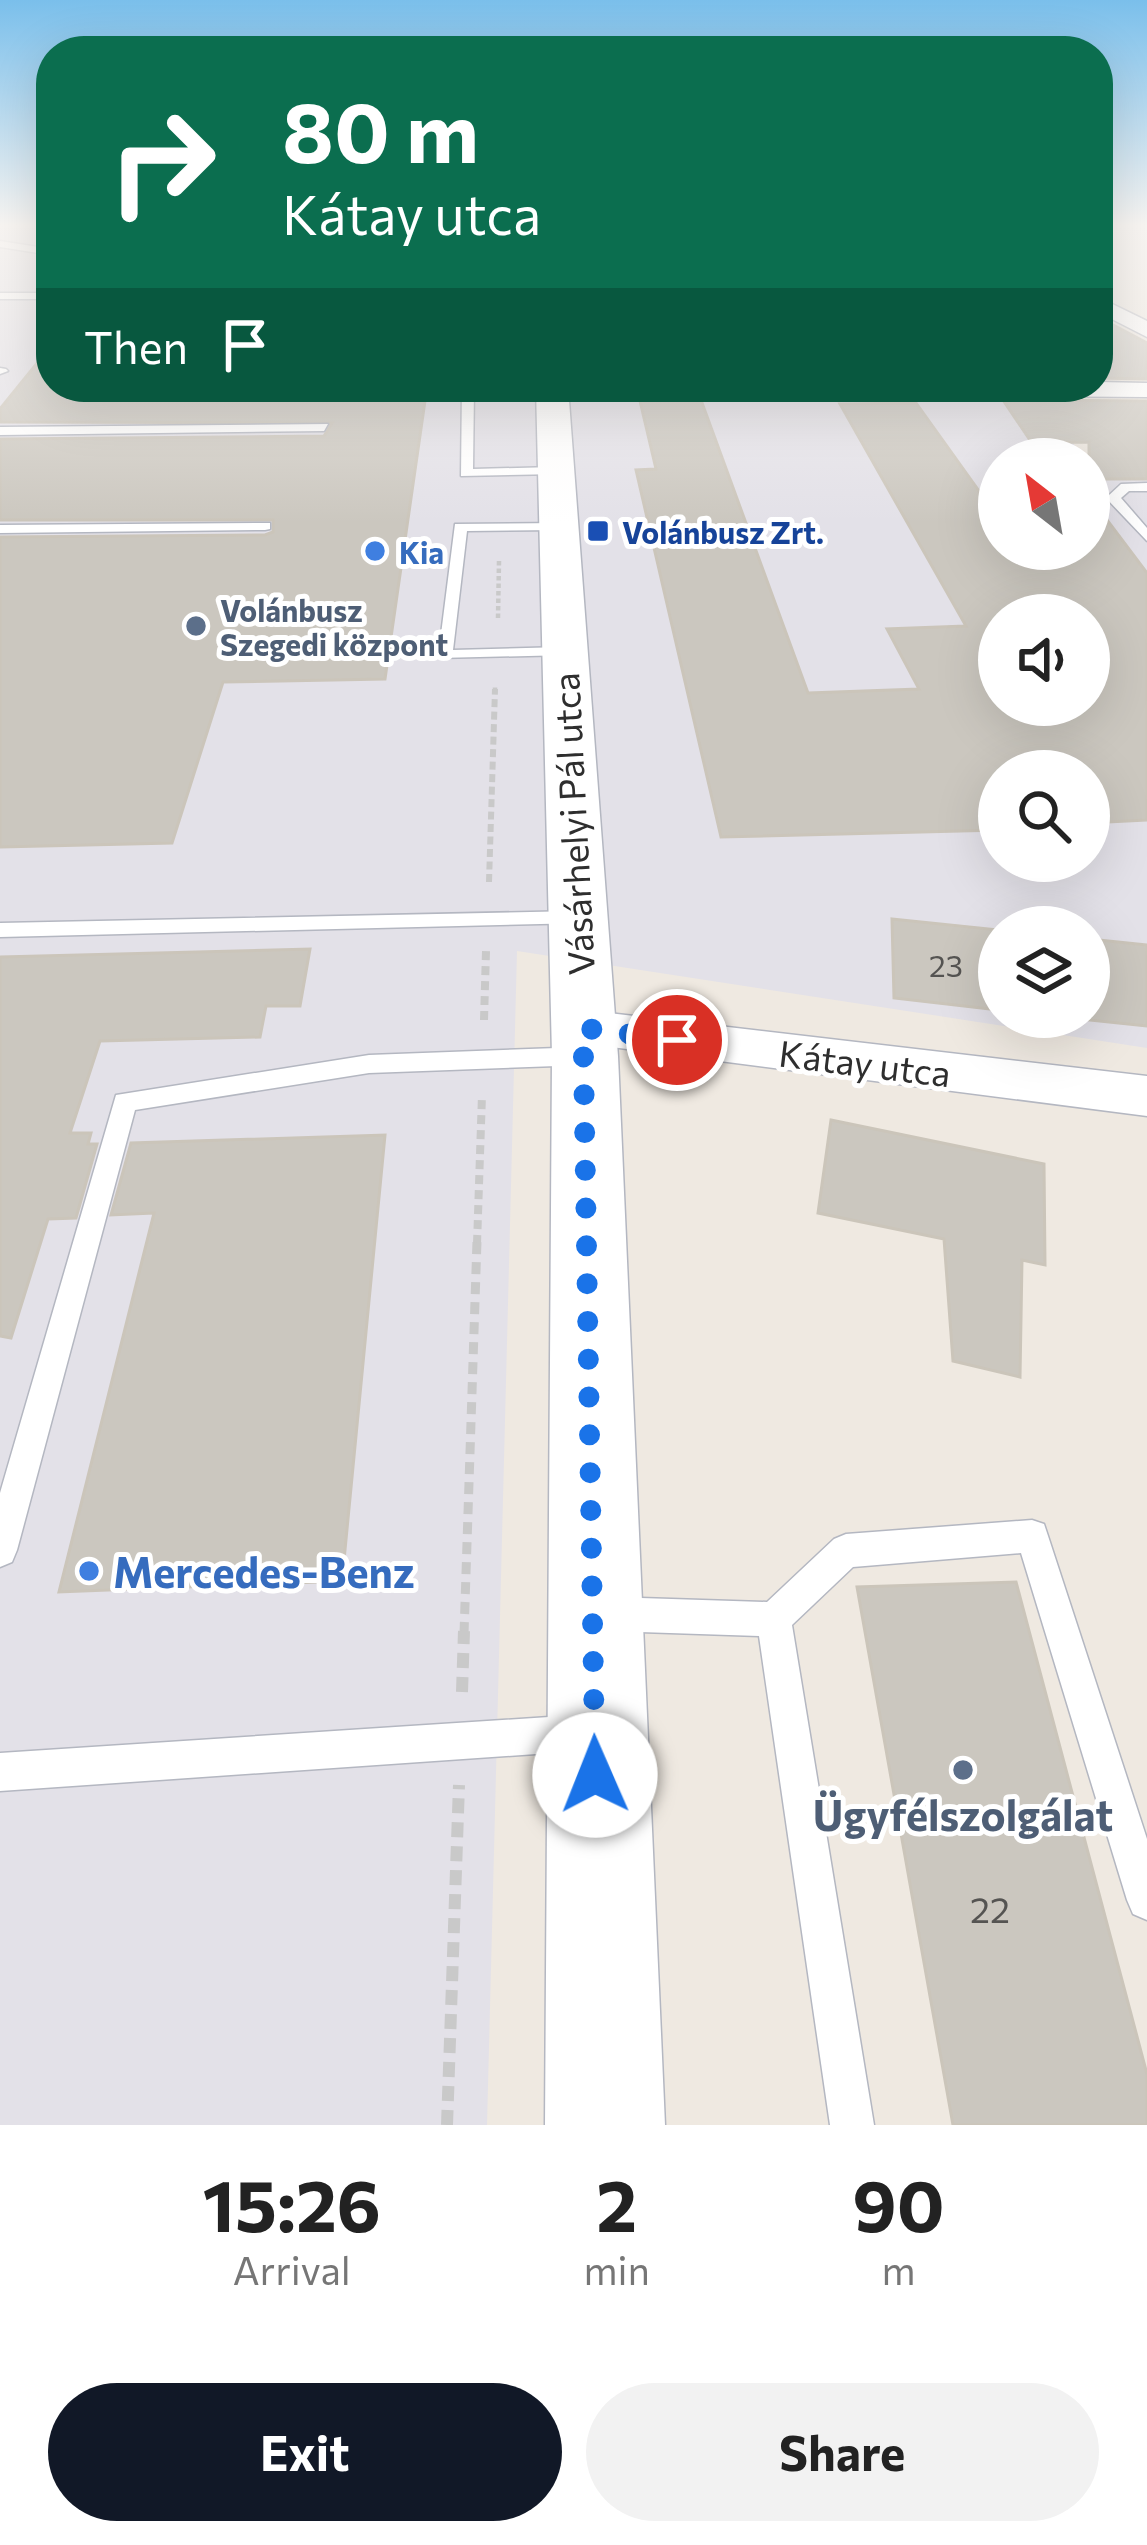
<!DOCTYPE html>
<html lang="en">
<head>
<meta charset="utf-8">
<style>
  body { margin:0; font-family:Commissioner,sans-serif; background:#f2f2f2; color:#222; height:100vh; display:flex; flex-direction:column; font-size:45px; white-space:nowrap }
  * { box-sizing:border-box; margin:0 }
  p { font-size:39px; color:#767676 }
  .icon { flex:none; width:66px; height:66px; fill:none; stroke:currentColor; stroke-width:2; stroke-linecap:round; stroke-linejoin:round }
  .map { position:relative; height:2125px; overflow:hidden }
  .panel { display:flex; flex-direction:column; background:#fff; flex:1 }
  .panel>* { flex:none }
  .banner { position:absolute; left:36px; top:36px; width:1077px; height:366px; border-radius:48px; box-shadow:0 12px 48px #0002; background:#0b6e4f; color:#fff; overflow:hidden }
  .needle { width:78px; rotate:329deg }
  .tools { position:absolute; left:978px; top:438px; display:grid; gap:24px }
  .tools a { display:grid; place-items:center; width:132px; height:132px; border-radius:50%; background:#fff; box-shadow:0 12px 48px #0002; font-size:60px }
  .pin { position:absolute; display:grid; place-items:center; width:102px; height:102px; color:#fff; margin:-51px; border:6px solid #fff; border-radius:50%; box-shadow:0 3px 12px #0007 }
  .me { position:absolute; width:132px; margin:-66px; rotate:359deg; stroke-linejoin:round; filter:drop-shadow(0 0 9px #0008) }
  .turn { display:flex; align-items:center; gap:42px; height:252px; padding:0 48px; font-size:54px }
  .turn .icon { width:156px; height:156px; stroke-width:2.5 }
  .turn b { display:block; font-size:84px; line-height:102px }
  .then { display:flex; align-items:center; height:114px; padding:0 48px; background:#0003; gap:24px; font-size:45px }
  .eta { display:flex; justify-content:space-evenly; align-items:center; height:204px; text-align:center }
  .eta b { font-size:72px; font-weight:700; line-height:84px }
  .button { display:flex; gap:24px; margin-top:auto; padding:24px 48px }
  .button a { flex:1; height:138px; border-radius:72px; background:#111827; color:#fff; font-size:48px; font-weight:700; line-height:138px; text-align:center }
  .button a+a { background:#f2f2f2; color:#222 }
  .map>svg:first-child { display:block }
  .industrial { fill:#e3e1e8; fill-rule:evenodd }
  .building { fill:#cbc7bf; stroke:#cbc5ba; stroke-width:3; fill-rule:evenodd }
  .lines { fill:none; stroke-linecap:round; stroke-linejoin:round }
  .service-casing { stroke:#b4b7c1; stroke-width:3 }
  .minor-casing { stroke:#b4b7c1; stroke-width:3 }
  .secondary-casing { stroke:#b4b7c1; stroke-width:3 }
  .path-far4 { stroke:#c9c9c9; stroke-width:4.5; stroke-dasharray:4.5 3; stroke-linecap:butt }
  .path-far3 { stroke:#c9c9c9; stroke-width:6; stroke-dasharray:8 4.5; stroke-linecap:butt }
  .path-far2 { stroke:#c9c9c9; stroke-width:8; stroke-dasharray:9 6; stroke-linecap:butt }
  .path-far1 { stroke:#c9c9c9; stroke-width:9; stroke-dasharray:12 8; stroke-linecap:butt }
  .path { stroke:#c9c9c9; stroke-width:12; stroke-dasharray:15 9; stroke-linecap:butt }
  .service { fill:#fff; fill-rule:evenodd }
  .minor { fill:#fff; fill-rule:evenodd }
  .secondary { fill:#fff; fill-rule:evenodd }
  .route { stroke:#1a73e8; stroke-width:21; stroke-dasharray:0 37.8 }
  .transit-dot { fill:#1a4fb4; stroke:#fff; stroke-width:4.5 }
  .shop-dot { fill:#3f7fe0; stroke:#fff; stroke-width:4.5 }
  .service-dot { fill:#5c6f8a; stroke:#fff; stroke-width:4.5 }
  .labels { text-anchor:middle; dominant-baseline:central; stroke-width:10; stroke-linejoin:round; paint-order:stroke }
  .far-transit-label { font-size:30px; font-weight:bold; fill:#164399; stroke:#fff; text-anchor:start }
  .far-shop-label { font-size:30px; font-weight:bold; fill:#366cbe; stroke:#fff; text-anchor:start }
  .far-service-label { font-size:30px; font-weight:bold; fill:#4e5e75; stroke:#fff; text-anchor:start }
  .number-label { font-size:30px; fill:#555452 }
  .street-label { font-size:36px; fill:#2e2e2e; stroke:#fff }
  .near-number-label { font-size:36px; fill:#555452 }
  .near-shop-label { font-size:42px; font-weight:bold; fill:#366cbe; stroke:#fff; text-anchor:start }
  .near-service-label { font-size:42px; font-weight:bold; fill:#4e5e75; stroke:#fff }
</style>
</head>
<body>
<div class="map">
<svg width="1147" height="2125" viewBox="0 0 1147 2125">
  <rect width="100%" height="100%" fill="#efe9e1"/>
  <path class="industrial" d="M 0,225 L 51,225 L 51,387 L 713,387 L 717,395 L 1046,397 L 1082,458 L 1147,458 L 1147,1048 L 517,951 L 487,2125 L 0,2125 ZM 999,459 L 1089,459 L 1089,549 L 999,549 ZM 999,615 L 1089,615 L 1089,705 L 999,705 ZM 999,771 L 1089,771 L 1089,861 L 999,861 ZM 999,927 L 1089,927 L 1089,1017 L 999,1017 Z"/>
  <path class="building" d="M 1098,317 L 1147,343 L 1147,379 L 1098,378 Z
    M 51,346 L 51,387 L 427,387 L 385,679 L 223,682 L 172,843 L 0,847 L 0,537 L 265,535 L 273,532 L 273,520 L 0,520 L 0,439 L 324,436 L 332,423 L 0,422 L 0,409 Z
    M 701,400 L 808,693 L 919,689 L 887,629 L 966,626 L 840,404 L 916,403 L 999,519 L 999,549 L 1089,549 L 1089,496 L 1147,573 L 1147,820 L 1089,823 L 1089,771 L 999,771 L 999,830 L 721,837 L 636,470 L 656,469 L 640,401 ZM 999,615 L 1089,615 L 1089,705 L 999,705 Z
    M 1003,400 L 1147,401 L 1147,479 L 1089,479 L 1089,442 L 1032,443 Z
    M 892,919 L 999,930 L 999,1010 L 894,998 Z
    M 1089,939 L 1147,945 L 1147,1026 L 1089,1020 Z
    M 310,949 L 300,1006 L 266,1006 L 260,1037 L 100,1041 L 70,1133 L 91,1133 L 88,1144 L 97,1144 L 76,1218 L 48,1219 L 11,1338 L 0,1336 L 0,957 Z
    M 831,1120 L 1044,1164 L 1045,1265 L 1022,1260 L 1020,1377 L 953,1361 L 944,1239 L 818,1213 Z
    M 385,1135 L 342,1581 L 59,1592 L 154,1213 L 111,1215 L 131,1143 Z
    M 1016,1582 L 1147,2074 L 1147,2125 L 953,2125 L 857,1587 Z"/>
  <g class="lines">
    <defs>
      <path id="service" d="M 0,241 L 51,249 L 51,255 L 0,247 Z
        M 0,293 L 51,293 L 51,299 L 0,299 Z
        M 0,368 L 6,369 L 8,371 L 0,374 Z
        M 462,387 L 474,387 L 473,469 L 554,467 L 561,471 L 559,474 L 461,476 Z
        M 328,424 L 324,431 L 0,435 L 0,427 Z
        M 1147,483 L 1147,491 L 1129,491 L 1121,498 L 1147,528 L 1147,541 L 1106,498 L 1121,484 Z
        M 270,523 L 270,529 L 265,530 L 0,533 L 0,525 Z
        M 562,523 L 564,526 L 557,530 L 467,531 L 453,650 L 563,647 L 571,652 L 569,655 L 438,658 L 455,524 Z
        M 576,911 L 584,913 L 587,918 L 584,923 L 0,937 L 0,923 Z
        M 585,1047 L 597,1056 L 585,1065 L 369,1073 L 135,1110 L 17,1550 L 12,1562 L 0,1567 L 0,1493 L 116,1095 L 369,1055 Z
        M 1032,1520 L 1044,1524 L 1048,1536 L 1147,1839 L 1147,1920 L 1133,1914 L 1127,1900 L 1021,1553 L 853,1567 L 792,1625 L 874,2125 L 830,2125 L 759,1636 L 610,1631 L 598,1626 L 593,1614 L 598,1602 L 610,1597 L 767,1602 L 834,1539 L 846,1534 Z
        M 579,1715 L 592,1720 L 597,1733 L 592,1746 L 579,1751 L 0,1791 L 0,1753 Z"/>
      <path id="minor" d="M 1098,297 L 1147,321 L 1147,337 L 1098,312 Z
        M 1098,382 L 1147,383 L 1147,397 L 721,394 L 709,387 L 1098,387 Z
        M 583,1010 L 1147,1076 L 1147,1116 L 565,1041 L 558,1028 L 565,1015 Z"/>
      <path id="secondary" d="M 536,387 L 568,387 L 618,1056 L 665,2125 L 545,2125 L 552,1056 Z"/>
    </defs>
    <use href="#service" class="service-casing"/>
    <use href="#minor" class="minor-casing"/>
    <use href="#secondary" class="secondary-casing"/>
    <path class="path-far4" d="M 498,618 L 499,561
      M 495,692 L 495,687"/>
    <path class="path-far3" d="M 489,882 L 495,689"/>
    <path class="path-far2" d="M 484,1020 L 486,951
      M 477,1244 L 482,1095"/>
    <path class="path-far1" d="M 464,1634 L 477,1241"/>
    <path class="path" d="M 462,1692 L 464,1631
      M 447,2125 L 459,1785"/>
    <use href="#service" class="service"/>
    <use href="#minor" class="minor"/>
    <use href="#secondary" class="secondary"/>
  </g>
  <linearGradient id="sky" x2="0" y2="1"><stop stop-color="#7abfeb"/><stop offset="0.43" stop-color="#f8f5f2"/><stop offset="1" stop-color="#f8f5f2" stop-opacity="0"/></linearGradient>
  <rect width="1147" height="523" fill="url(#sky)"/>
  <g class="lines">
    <path class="route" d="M 595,1775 L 583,1028 L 677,1040"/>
  </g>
  <rect class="transit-dot" x="586" y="519" width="24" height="24" rx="6"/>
  <g class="shop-dot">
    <circle cx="375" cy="551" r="12"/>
    <circle cx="89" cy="1571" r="12"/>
  </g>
  <g class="service-dot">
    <circle cx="196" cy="626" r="12"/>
    <circle cx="963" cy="1770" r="12"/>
  </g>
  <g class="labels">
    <g class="far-transit-label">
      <text x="622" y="531">Volánbusz Zrt.</text>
    </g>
    <g class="far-shop-label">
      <text x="399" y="551">Kia</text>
    </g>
    <g class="far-service-label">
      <text x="220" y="609">Volánbusz<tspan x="220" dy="34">Szegedi központ</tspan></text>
    </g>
    <g class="number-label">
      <text x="946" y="964">23</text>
    </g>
    <g class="street-label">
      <text transform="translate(572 824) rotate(-93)">Vásárhelyi Pál utca</text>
      <text transform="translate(865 1062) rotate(7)">Kátay utca</text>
    </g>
    <g class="near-number-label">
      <text x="990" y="1908">22</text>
    </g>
    <g class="near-shop-label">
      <text x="113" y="1571">Mercedes-Benz</text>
    </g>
    <g class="near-service-label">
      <text x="963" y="1814">Ügyfélszolgálat</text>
    </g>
  </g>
</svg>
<div class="tools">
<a><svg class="needle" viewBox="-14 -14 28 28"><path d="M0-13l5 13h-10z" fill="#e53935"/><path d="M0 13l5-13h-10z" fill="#767676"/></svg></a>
<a><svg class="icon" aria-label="sound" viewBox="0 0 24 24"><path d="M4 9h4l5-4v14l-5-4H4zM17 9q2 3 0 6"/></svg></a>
<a><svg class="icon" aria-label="search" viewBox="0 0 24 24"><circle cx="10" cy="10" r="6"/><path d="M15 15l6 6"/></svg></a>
<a><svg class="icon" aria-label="layers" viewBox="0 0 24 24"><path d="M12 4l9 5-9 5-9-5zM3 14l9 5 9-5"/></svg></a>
</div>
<div class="pin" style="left:677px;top:1040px;background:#d93025"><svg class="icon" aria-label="arrive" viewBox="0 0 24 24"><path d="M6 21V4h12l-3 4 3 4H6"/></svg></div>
<svg class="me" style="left:595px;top:1775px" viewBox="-20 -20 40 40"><circle r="19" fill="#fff"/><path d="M0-13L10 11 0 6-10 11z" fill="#1a73e8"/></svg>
<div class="banner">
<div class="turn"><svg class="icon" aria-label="right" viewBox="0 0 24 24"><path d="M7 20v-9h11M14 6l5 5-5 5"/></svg><div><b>80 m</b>Kátay utca</div></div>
<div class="then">Then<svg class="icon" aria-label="arrive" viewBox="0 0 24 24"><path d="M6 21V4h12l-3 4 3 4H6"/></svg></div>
</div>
</div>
<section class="panel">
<div class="eta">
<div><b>15:26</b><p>Arrival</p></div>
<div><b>2</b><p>min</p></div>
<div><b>90</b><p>m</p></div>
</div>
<div class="button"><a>Exit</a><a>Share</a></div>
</section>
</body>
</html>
